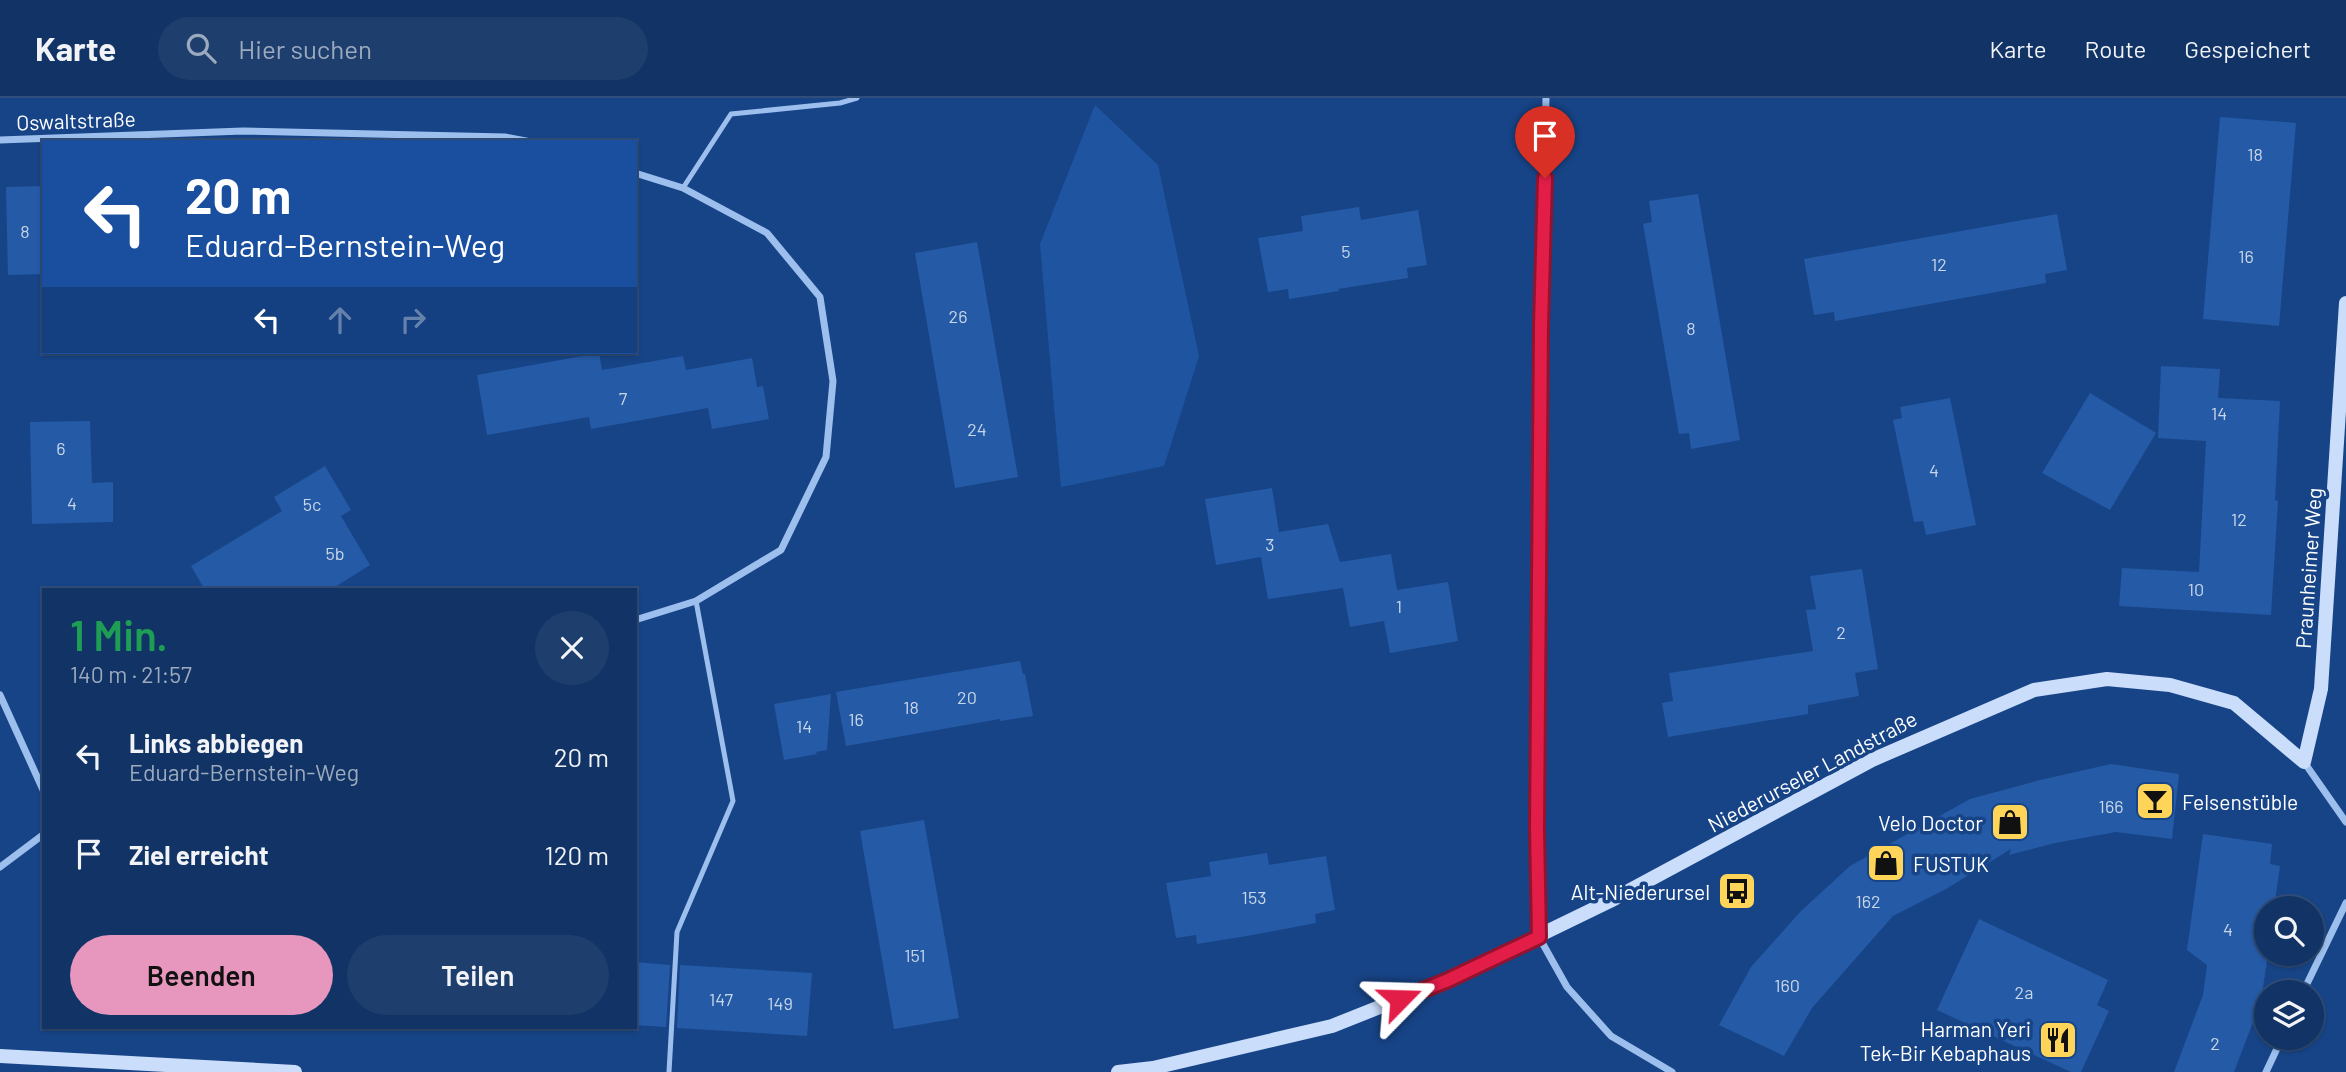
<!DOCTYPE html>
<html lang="de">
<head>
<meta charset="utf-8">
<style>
  body { margin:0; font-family:Barlow,sans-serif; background:#1e3f6e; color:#f1f3f6; height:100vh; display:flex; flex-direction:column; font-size:26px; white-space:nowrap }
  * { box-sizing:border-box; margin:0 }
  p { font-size:23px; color:#9caabf }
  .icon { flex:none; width:38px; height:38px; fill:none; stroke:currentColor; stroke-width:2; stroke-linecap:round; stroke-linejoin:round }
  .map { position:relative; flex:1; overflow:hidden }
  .drawer { position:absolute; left:42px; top:490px; width:595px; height:441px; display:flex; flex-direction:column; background:#113365; border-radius:0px; box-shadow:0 2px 5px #0004,0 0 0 2px #304e79 }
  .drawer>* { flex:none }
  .guide { position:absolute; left:42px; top:42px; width:595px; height:214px; border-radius:0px; box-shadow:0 2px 5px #0004,0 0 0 2px #304e79; background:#1a4fa0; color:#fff; overflow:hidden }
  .tools { position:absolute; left:2254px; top:798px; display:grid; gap:14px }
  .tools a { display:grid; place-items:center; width:70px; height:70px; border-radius:50%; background:#113365; box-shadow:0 2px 5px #0004,0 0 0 2px #304e79; font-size:35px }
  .pin { position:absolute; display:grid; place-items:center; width:60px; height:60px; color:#fff; margin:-72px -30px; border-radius:50% 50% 50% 0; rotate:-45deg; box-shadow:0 0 7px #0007 }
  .pin .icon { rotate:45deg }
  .me { position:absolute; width:77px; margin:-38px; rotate:68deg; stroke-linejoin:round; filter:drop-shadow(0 0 5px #0008) }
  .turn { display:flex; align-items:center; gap:24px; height:147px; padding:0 28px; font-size:32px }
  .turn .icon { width:91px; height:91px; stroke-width:2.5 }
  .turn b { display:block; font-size:49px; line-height:60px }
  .lanes { display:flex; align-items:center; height:66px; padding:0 28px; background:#0003; justify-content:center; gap:35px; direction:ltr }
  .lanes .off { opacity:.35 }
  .round { display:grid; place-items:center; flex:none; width:74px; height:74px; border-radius:37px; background:#1e3f6e }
  .summary { display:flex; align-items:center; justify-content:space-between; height:119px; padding:0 28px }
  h1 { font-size:42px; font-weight:600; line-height:52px; color:#1e9e55 }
  .cta { display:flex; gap:14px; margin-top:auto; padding:14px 28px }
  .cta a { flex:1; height:80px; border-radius:42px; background:#e797bd; color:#111; font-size:28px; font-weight:600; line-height:80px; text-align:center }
  .cta a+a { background:#1e3f6e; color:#f1f3f6 }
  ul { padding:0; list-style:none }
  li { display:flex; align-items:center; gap:21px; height:98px; padding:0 28px }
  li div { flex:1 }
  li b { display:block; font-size:26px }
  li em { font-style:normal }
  header { display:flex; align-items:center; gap:42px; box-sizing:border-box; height:98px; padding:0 35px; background:#113365; border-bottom:2px solid #304e79 }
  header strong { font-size:33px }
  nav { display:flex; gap:38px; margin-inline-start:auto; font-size:24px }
  .search { width:490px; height:63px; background:#1e3f6e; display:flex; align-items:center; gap:18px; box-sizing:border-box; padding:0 24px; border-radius:38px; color:#9caabf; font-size:26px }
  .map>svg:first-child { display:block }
  .green { fill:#1f55a0 }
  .building { fill:#255aa6 }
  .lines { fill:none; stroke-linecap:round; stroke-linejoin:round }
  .service { stroke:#9dbfee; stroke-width:5 }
  .minor { stroke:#9dbfee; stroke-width:7 }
  .secondary { stroke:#caddfa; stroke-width:14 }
  .route-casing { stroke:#92132f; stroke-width:18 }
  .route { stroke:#e11d48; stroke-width:12 }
  .labels { text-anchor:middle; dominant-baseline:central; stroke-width:7; stroke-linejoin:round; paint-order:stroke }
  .number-label { font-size:18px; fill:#c8d6e9 }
  .street-label { font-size:21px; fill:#fff; stroke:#174487 }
  .poi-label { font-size:21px; fill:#fff; stroke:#174487; text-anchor:end }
</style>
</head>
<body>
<header>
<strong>Karte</strong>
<div class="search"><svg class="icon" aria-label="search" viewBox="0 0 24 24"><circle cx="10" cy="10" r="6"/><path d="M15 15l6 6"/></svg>Hier suchen</div>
<nav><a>Karte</a><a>Route</a><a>Gespeichert</a></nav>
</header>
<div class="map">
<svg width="2346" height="974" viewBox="0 0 2346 974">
  <rect width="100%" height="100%" fill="#174487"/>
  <path class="green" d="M 1095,7 L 1158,67 L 1199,258 L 1164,368 L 1061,389 L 1040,146 Z"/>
  <path class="building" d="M 2220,19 L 2296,25 L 2279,228 L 2203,221 Z
    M 44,88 L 44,176 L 8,177 L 6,89 Z
    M 1698,96 L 1740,342 L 1691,351 L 1689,335 L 1679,336 L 1643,126 L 1652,124 L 1649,103 Z
    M 1359,109 L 1361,122 L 1418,112 L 1427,167 L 1407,170 L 1408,180 L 1338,191 L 1339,193 L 1289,201 L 1288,191 L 1268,194 L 1258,140 L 1303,133 L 1301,118 Z
    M 2057,116 L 2067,172 L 2045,176 L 2046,185 L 1835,223 L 1834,214 L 1814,217 L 1804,161 Z
    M 977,144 L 1018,379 L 955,390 L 915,155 Z
    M 599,255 L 602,272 L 683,258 L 686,272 L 752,260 L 757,289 L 763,288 L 769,321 L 712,331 L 708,310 L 591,331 L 589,319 L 487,337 L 477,277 Z
    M 2161,268 L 2220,271 L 2218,300 L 2280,303 L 2275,402 L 2278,403 L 2271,517 L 2119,508 L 2122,470 L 2199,474 L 2206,343 L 2158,340 Z
    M 2090,295 L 2156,335 L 2110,412 L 2042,375 Z
    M 1950,300 L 1976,427 L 1926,437 L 1923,423 L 1914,424 L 1893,322 L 1902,320 L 1900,309 Z
    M 90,323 L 92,385 L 113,384 L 113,424 L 32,426 L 30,324 Z
    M 325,368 L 351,412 L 341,418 L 370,467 L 330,492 L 205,492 L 191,468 L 282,413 L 274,399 Z
    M 1272,390 L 1279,434 L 1328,426 L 1340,464 L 1391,456 L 1397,492 L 1448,484 L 1458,543 L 1390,555 L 1384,523 L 1350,529 L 1343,490 L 1268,501 L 1261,459 L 1216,467 L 1205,401 Z
    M 1862,471 L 1878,571 L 1855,575 L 1859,598 L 1808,607 L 1808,616 L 1668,639 L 1662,605 L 1673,603 L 1669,575 L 1813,553 L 1806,512 L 1816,511 L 1810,478 Z
    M 1020,563 L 1023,576 L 1025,576 L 1033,618 L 1000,623 L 1000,621 L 846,648 L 836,594 Z
    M 831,596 L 827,652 L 816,654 L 817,656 L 784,662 L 774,606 Z
    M 2111,666 L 2179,676 L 2172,741 L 2116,734 L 2055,745 L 2009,757 L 2011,751 L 1946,791 L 1893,818 L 1812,910 L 1784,958 L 1719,927 L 1751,869 L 1800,814 L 1850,768 L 1970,701 L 2040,682 Z
    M 924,722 L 959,920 L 894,931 L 860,733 Z
    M 2203,736 L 2272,746 L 2270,766 L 2280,768 L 2274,810 L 2266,810 L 2268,856 L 2261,903 L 2234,974 L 2174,974 L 2203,897 L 2207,867 L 2187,852 Z
    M 1267,755 L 1269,767 L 1326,758 L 1335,812 L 1315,816 L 1316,825 L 1247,838 L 1197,846 L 1196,837 L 1176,840 L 1166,785 L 1211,778 L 1209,764 Z
    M 1979,821 L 2108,882 L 2097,907 L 2109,913 L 2081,974 L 2071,974 L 1937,912 Z
    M 635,864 L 670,867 L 666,929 L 635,927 Z
    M 680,867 L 812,875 L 807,938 L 677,930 Z"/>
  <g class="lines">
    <path class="service" d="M 683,90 L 731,16 L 840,5 L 857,0
      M 669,974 L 677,834 L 733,703 L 696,503"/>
    <path class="minor" d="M 1546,0 L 1541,228 L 1537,730 L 1539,839 L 1567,889 L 1611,938 L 1672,974
      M 0,42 L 243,33 L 505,39 L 531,44
      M 635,75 L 683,90 L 767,135 L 820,199 L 833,283 L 826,359 L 781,452 L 696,503 L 635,522
      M 0,597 L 44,694
      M 2304,664 L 2346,724
      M 0,769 L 44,736
      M 2303,894 L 2346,805
      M 2266,974 L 2282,940"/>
    <path class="secondary" d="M 0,958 L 295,974
      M 1118,974 L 1153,970 L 1332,928 L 1445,883 L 1610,803 L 1872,662 L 2034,592 L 2107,581 L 2170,587 L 2234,605 L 2304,664 L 2321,591 L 2346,205"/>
  </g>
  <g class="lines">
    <defs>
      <path id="route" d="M 1400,901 L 1446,883 L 1539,839 L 1537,730 L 1541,228 L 1545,80"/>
    </defs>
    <use href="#route" class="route-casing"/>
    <use href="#route" class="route"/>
  </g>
  <defs>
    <symbol id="bar-square" viewBox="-11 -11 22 22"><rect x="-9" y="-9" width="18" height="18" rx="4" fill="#ffd559" stroke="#174487"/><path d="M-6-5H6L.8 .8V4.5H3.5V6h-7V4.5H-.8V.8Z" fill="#111"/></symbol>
    <symbol id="shop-square" viewBox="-11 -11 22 22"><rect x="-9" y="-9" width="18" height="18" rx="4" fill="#ffd559" stroke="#174487"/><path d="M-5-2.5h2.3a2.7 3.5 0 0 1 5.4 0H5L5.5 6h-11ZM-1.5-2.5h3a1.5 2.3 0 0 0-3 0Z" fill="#111"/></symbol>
    <symbol id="bus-square" viewBox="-11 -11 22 22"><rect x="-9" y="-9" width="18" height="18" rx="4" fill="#ffd559" stroke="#174487"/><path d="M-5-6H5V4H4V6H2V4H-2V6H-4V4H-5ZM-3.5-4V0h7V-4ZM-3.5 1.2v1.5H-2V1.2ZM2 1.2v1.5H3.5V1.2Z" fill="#111"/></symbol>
    <symbol id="restaurant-square" viewBox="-11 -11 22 22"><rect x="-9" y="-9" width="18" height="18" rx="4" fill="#ffd559" stroke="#174487"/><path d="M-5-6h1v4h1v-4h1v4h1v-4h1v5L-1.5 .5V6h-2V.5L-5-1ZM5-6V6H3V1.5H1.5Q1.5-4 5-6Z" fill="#111"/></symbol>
  </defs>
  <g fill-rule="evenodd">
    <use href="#bar-square" x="2133" y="681" width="44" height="44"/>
    <use href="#shop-square" x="1988" y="702" width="44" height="44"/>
    <use href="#shop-square" x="1864" y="743" width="44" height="44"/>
    <use href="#bus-square" x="1715" y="771" width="44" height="44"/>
    <use href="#restaurant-square" x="2036" y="920" width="44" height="44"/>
  </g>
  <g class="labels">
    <g class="number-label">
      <text x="2255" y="56">18</text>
      <text x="25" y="133">8</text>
      <text x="1346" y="153">5</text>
      <text x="2246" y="158">16</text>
      <text x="1939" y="166">12</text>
      <text x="958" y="218">26</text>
      <text x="1691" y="230">8</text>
      <text x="623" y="300">7</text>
      <text x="2219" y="315">14</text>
      <text x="977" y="331">24</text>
      <text x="61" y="350">6</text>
      <text x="1934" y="372">4</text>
      <text x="72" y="405">4</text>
      <text x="312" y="406">5c</text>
      <text x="2239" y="421">12</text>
      <text x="1270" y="446">3</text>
      <text x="335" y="455">5b</text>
      <text x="2196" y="491">10</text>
      <text x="1399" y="508">1</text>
      <text x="1841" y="534">2</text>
      <text x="967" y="599">20</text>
      <text x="911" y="609">18</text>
      <text x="856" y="621">16</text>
      <text x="804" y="628">14</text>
      <text x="2111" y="708">166</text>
      <text x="1254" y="799">153</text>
      <text x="1868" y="803">162</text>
      <text x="2228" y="831">4</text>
      <text x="915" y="857">151</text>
      <text x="1787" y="887">160</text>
      <text x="2024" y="894">2a</text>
      <text x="721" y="901">147</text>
      <text x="780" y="905">149</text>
      <text x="2215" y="945">2</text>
    </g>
    <g class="street-label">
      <text transform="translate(76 22) rotate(-2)">Oswaltstraße</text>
      <text transform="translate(2308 470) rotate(-86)">Praunheimer Weg</text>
      <text transform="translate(1812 673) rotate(-28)">Niederurseler Landstraße</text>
    </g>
    <g class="poi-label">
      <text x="2182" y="703" text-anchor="start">Felsenstüble</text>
      <text x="1983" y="724">Velo Doctor</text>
      <text x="1913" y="765" text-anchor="start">FUSTUK</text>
      <text x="1710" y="793">Alt-Niederursel</text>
      <text x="2031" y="930">Harman Yeri<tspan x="2031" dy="24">Tek-Bir Kebaphaus</tspan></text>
    </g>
  </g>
</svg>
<div class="tools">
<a><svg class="icon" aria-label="search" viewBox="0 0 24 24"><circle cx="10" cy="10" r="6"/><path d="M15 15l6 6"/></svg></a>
<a><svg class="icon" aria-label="layers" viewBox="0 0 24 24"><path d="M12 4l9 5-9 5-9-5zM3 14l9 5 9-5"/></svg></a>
</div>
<div class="pin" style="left:1545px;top:80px;background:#d93025"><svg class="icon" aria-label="arrive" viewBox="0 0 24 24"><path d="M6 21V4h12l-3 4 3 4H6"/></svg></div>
<svg class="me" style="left:1400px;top:901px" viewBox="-20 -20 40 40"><path d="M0-17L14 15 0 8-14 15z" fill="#e11d48" stroke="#fff" stroke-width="4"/></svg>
<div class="guide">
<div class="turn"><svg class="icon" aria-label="left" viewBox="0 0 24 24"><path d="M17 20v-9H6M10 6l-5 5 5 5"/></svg><div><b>20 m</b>Eduard-Bernstein-Weg</div></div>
<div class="lanes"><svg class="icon" aria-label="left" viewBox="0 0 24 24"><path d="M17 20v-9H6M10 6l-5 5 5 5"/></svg><svg class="icon off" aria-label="ahead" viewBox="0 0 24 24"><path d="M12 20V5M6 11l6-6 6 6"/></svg><svg class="icon off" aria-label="right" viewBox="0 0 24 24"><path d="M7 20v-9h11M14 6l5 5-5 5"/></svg></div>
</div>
<section class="drawer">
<div class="summary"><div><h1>1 Min.</h1><p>140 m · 21:57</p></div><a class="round"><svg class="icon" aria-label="close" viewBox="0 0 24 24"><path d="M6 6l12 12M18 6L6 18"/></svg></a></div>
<ul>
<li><svg class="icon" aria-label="left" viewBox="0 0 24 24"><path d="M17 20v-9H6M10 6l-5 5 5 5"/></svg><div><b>Links abbiegen</b><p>Eduard-Bernstein-Weg</p></div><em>20 m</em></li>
<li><svg class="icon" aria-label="arrive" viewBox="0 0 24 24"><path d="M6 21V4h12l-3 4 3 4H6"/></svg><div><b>Ziel erreicht</b></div><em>120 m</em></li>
</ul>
<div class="cta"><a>Beenden</a><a>Teilen</a></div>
</section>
</div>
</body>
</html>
